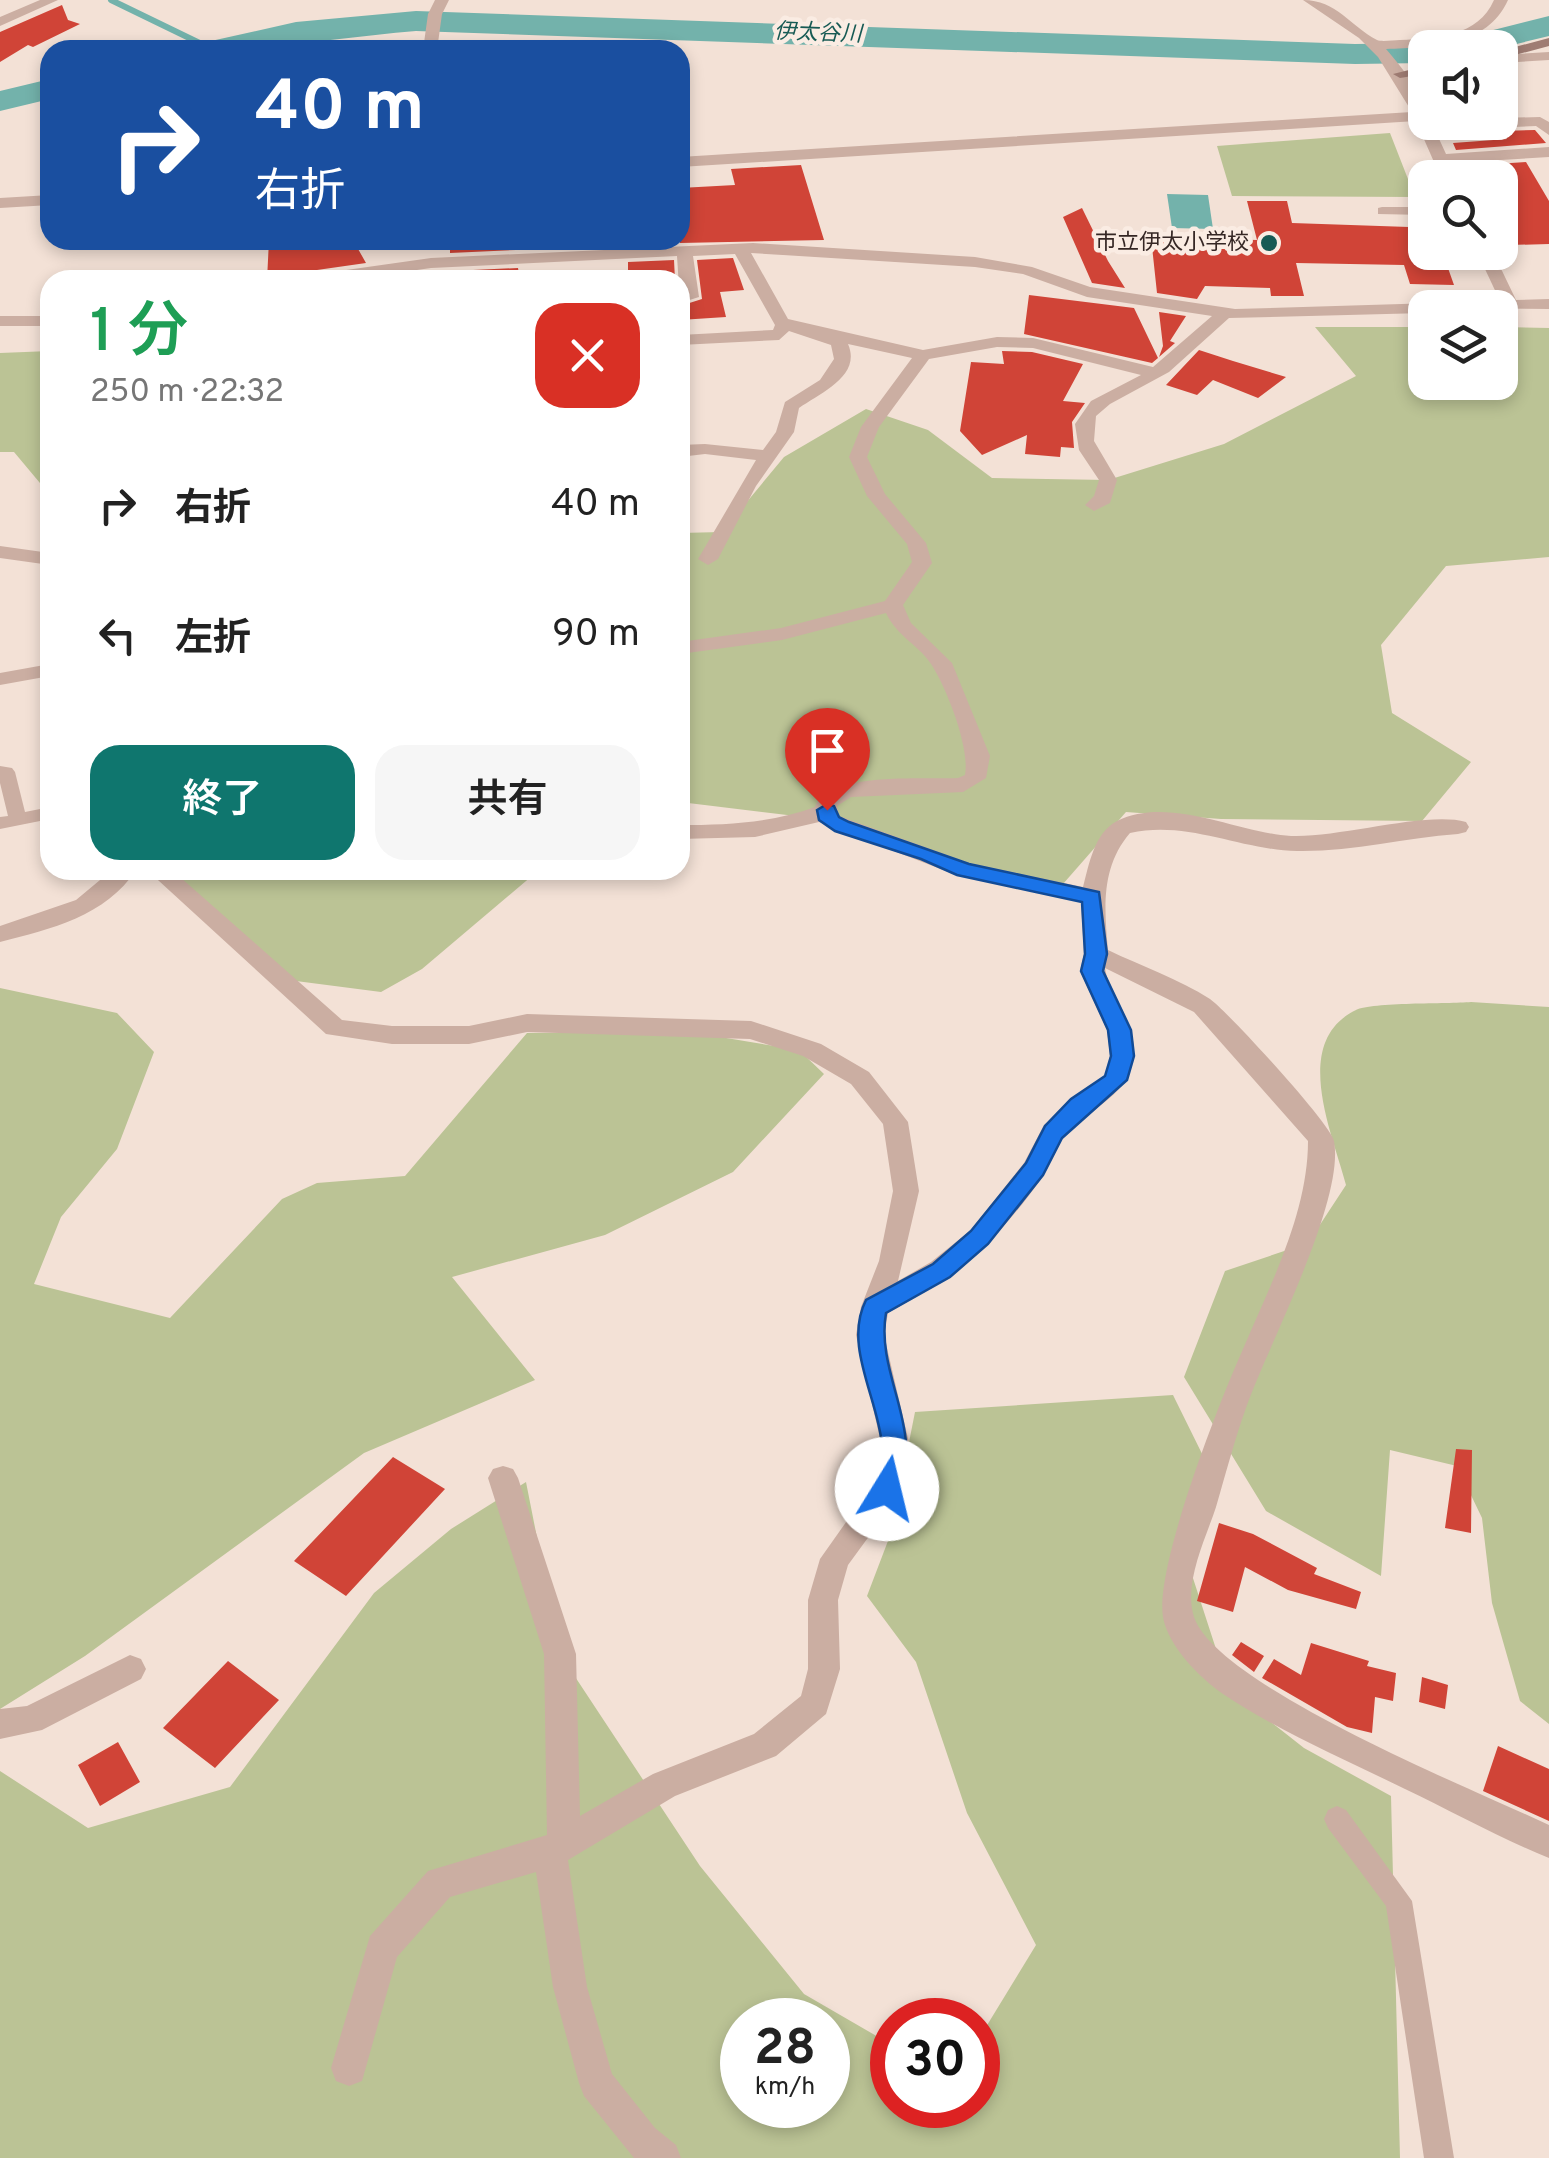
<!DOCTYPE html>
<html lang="ja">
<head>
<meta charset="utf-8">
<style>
  body { margin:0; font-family:Overpass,"Noto Sans JP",sans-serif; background:#f6f6f6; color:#222; height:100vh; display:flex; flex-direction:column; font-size:38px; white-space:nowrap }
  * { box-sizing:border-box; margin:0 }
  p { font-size:32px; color:#767676 }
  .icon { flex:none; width:55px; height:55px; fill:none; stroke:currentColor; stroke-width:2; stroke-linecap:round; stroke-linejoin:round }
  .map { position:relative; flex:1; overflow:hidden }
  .panel { position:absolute; left:40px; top:270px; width:650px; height:610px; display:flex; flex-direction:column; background:#fff; border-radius:30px; box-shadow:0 5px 15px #0003 }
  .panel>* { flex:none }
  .top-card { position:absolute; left:40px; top:40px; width:650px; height:210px; border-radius:30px; box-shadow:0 5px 15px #0003; background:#1a4fa0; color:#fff; overflow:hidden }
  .controls { position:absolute; left:1408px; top:30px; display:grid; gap:20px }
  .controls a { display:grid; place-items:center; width:110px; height:110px; border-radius:20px; background:#fff; box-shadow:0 5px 15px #0003; font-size:50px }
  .speed { position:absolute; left:720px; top:1998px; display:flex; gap:20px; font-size:50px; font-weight:700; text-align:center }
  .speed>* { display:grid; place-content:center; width:130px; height:130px; border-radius:50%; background:#fff; box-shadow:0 5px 15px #0003; line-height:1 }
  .speed small { font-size:25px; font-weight:400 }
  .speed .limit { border:15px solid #d22; background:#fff; color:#111 }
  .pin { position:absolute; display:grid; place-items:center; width:85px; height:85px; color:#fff; margin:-102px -42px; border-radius:50% 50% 50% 0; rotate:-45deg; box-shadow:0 0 10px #0007 }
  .pin .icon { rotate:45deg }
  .me { position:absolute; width:110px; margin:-55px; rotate:9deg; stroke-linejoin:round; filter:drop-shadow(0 0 8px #0008) }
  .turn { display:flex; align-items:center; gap:35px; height:210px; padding:0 50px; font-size:45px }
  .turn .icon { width:130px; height:130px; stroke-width:2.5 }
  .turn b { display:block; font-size:70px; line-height:85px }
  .round { display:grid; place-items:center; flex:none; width:105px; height:105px; border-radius:30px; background:#f6f6f6 }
  .overview { display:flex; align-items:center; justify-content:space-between; height:170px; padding:0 50px }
  h1 { font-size:60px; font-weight:600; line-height:75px; color:#1e9e55 }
  .action { display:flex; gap:20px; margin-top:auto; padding:20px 50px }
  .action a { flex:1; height:115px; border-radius:30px; background:#0f766e; color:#fff; font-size:40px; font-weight:600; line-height:115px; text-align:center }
  .action a+a { background:#f6f6f6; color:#222 }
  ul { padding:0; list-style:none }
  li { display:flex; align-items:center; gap:30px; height:130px; padding:0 50px }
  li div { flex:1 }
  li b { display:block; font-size:38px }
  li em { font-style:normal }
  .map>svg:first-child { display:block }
  .green { fill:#bbc395; fill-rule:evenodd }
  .water { fill:#73b2ab }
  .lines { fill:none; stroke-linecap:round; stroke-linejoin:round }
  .stream { stroke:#73b2ab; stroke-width:6 }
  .river { fill:#73b2ab; fill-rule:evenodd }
  .building { fill:#d04437 }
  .lane { fill:#cbaea2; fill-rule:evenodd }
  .street { fill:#cbaea2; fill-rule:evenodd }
  .secondary { fill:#9f7c73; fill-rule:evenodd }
  .route { fill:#1a73e8; stroke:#114b97; stroke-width:2.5 }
  .poi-dot { fill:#175a54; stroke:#faece3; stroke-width:4 }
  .labels { text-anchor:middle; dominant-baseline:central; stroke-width:9; stroke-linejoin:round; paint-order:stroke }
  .far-water-label { font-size:22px; font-style:italic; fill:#175a54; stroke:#faece3 }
  .far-poi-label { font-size:22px; fill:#352725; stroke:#faece3; text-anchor:end }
</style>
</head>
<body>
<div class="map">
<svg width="1549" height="2158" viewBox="0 0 1549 2158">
  <rect width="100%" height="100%" fill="#f3e1d6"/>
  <path class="green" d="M 1390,133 L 1415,197 L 1232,196 L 1217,146 Z
    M 1315,327 L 1425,327 L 1425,382 L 1500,382 L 1500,327 L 1549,328 L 1549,557 L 1446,566 L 1381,645 L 1392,713 L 1471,762 L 1422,821 L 1221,819 L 1126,812 L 1056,892 L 829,820 L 680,802 L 680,533 L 722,532 L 784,457 L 866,409 L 928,430 L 992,478 L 1108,480 L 1224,444 L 1356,376 Z
    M 50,351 L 50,495 L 14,452 L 0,452 L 0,353 Z
    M 169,870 L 539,870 L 422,969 L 381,992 L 296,981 Z
    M 0,988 L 117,1013 L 154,1052 L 117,1149 L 61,1217 L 34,1284 L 170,1318 L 282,1199 L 317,1183 L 405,1176 L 527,1033 L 690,1032 L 799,1050 L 824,1074 L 733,1172 L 605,1235 L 452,1277 L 535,1380 L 364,1453 L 85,1656 L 0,1709 Z
    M 1471,1002 L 1549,1007 L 1549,1724 L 1520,1701 L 1492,1603 L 1482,1518 L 1457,1466 L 1390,1450 L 1381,1576 L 1266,1511 L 1184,1377 L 1225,1271 L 1308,1243 L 1346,1185 C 1333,1134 1290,1042 1356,1010 C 1372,1002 1448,1004 1471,1002 Z
    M 1173,1395 L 1212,1474 L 1178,1532 L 1229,1689 L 1304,1748 L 1391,1796 L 1400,2158 L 0,2158 L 0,1771 L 88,1828 L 230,1787 L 374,1593 L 451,1529 L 526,1482 L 560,1654 L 700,1866 L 804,1994 L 892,2045 L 892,2105 L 978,2105 L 978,2040 L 1036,1945 L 967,1813 L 916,1662 L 867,1596 L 891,1533 L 915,1412 ZM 742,2020 L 828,2020 L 828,2105 L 742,2105 Z"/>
  <path class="water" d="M 1167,194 L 1208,195 L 1213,229 L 1172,228 Z"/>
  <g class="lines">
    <path class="stream" d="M 111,0 L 214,50"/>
    <path class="river" d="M 416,11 L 1355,44 L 1425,43 L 1437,48 L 1425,48 L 1425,63 L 1355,64 L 416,31 C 343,37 270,50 197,50 L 202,43 L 296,22 Z
      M 1549,16 L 1549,36 L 1500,48 L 1445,48 L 1450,41 Z
      M 50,79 L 50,99 L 0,111 L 0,91 Z"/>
  </g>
  <path class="building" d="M 62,5 L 68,20 L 80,24 L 33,47 L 28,45 L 0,62 L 0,32 Z
    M 1535,130 L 1546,143 L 1456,150 L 1453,143 L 1507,139 L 1501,131 Z
    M 1526,162 L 1549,201 L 1549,244 L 1509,245 L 1500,228 L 1500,178 L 1472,178 L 1466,166 Z
    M 801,165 L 824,240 L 680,243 L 680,188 L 735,185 L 731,169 Z
    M 1247,201 L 1287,201 L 1292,223 L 1409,227 L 1413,239 L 1425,239 L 1425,252 L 1443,254 L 1454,285 L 1410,284 L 1404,265 L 1296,263 L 1304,296 L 1271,296 L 1270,288 L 1205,286 L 1197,299 L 1157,293 L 1151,237 L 1257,240 Z
    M 1082,208 L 1108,261 L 1125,288 L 1092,283 L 1063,217 Z
    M 269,240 L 353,240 L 366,263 L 310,271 L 299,280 L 267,280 Z
    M 450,240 L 514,240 L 516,250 L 450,253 Z
    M 733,258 L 744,290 L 720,292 L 726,317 L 680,320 L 680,306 L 702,299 L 697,260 Z
    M 674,260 L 675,280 L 628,280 L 628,262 Z
    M 518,268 L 520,280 L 452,280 L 452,271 Z
    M 1029,295 L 1134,308 L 1158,358 L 1152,363 L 1024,334 Z
    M 1159,312 L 1186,316 L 1170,341 L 1175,343 L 1159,357 L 1163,346 Z
    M 1199,350 L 1233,361 L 1286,377 L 1258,398 L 1213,380 L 1197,395 L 1166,385 Z
    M 1002,351 L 1032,352 L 1083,364 L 1063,401 L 1085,403 L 1072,422 L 1074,448 L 1061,447 L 1060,457 L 1025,454 L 1027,435 L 982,455 L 960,431 L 971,362 L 1004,364 Z
    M 1456,1449 L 1472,1450 L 1471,1533 L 1445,1528 Z
    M 393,1457 L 445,1489 L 346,1596 L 294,1561 Z
    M 1219,1523 L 1253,1534 L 1317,1568 L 1314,1574 L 1361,1592 L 1356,1609 L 1288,1590 L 1245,1567 L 1233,1612 L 1197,1601 Z
    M 1241,1642 L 1264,1656 L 1254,1672 L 1232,1655 Z
    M 1311,1643 L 1369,1661 L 1367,1666 L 1396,1673 L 1393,1701 L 1375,1697 L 1372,1733 L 1347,1727 L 1262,1678 L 1274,1659 L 1301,1675 Z
    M 228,1661 L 279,1700 L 215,1768 L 163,1728 Z
    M 1422,1677 L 1448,1685 L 1445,1709 L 1419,1702 Z
    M 118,1742 L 140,1782 L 100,1806 L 78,1765 Z
    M 1498,1746 L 1549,1769 L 1549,1821 L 1483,1791 Z"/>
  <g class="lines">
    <path class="lane" d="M 1382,207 L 1425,207 L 1425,215 L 1378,214 L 1378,208 Z
      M 0,766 L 12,768 L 15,772 L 25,812 L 50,807 L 50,819 L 0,829 L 0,817 L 8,816 L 0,783 Z
      M 1337,1806 L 1346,1810 L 1412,1901 L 1454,2158 L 1424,2158 L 1386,1906 L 1328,1828 L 1324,1819 L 1328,1810 Z"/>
    <path class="street" d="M 40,0 L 58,0 L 0,26 L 0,17 Z
      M 435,0 L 449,0 L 442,14 L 437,50 L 423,50 L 428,14 Z
      M 1303,0 C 1337,0 1350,26 1377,40 C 1382,42 1393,40 1400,40 C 1436,38 1478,37 1494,0 L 1508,0 C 1487,47 1432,47 1386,49 C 1403,69 1425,95 1425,122 L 1500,122 L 1500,118 L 1540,117 L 1549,122 L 1549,135 L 1536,126 L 1435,130 L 1446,154 L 1549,147 L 1549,157 L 1450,163 L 1456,178 L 1441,178 L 1416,121 L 680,167 L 680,157 L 1412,112 L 1378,57 L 1359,38 Z
      M 1549,52 L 1549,60 L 1500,63 L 1500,55 Z
      M 50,195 L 50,205 L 0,208 L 0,198 Z
      M 753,243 L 975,257 L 1032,267 L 1090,287 L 1235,309 L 1500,301 L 1477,252 L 1493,252 L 1516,300 L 1549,299 L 1549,309 L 1425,308 L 1425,313 L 1229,318 L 1169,372 L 1110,404 L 1096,416 L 1094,441 L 1117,480 L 1110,503 L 1094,511 L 1085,505 L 1094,496 L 1099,480 L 1079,450 L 1075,424 L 1091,401 L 1141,375 L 1033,348 L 997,347 L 929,359 L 879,427 L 867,457 L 885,494 L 926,543 L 932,563 L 903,605 L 911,623 L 952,663 L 990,756 L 986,778 L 963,792 L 851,797 L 837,806 L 839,816 L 969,863 L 1083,887 C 1089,865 1094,833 1117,821 C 1169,795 1238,833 1291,836 C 1340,838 1426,811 1466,822 L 1469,827 L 1466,832 L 1458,834 C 1404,838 1351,852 1297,851 C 1240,850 1188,820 1130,833 C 1101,867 1104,907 1108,950 C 1141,966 1179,979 1210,999 C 1227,1011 1331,1124 1334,1141 C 1345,1200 1269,1344 1247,1405 C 1235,1438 1226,1473 1216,1507 C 1206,1538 1183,1583 1194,1617 C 1217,1686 1477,1791 1549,1825 L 1549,1858 C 1500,1838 1453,1812 1405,1789 C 1344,1759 1280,1732 1223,1694 C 1200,1678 1168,1646 1163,1617 C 1155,1567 1217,1408 1240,1356 C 1268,1289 1308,1215 1308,1141 L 1194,1012 L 1105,968 C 1110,1000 1140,1027 1133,1061 C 1126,1099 1085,1109 1063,1138 C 1054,1150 1050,1166 1041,1179 C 994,1245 957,1274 888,1313 L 884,1335 L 910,1447 L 897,1498 L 848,1565 L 838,1600 L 840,1669 L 826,1714 L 776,1756 L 675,1796 L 568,1860 L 587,1987 L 612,2074 L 655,2128 L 676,2145 L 681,2158 L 634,2158 L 584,2096 L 579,2083 L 553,1987 L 536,1872 L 450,1897 L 397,1957 L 362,2081 L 349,2086 L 336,2081 L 331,2068 L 370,1936 L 428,1871 L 547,1835 L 544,1654 L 488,1478 L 493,1469 L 503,1466 L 513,1469 L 518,1478 L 576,1654 L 580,1816 L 653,1774 L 754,1734 L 801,1696 L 808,1669 L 808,1600 L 820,1559 L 873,1484 L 882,1447 L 856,1335 L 861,1307 L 879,1261 L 893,1191 L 883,1124 L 851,1084 L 803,1056 L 750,1039 L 527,1032 L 469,1044 L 392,1044 L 326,1034 L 147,870 L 172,870 L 342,1020 L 392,1026 L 469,1026 L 527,1014 L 751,1021 L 821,1044 L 869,1072 L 908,1122 L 919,1191 L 898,1281 L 931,1262 L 971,1230 L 1024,1163 L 1044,1125 L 1105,1075 L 1110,1056 L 1107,1030 L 1080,971 L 1084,954 L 1081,902 L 956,875 L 819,822 L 755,837 L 680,839 L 680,825 C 727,825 771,823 815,807 C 829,771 923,780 958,778 L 965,775 C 970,748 948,692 933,667 C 921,646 897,637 886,613 L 782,640 L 680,654 L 680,642 L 781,628 L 885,601 L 912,562 L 907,544 L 867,496 L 849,457 L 861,427 L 912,358 L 848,344 C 862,376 820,393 799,408 L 794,432 L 756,486 L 718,559 L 708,565 L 698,559 L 756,460 L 705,454 L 680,457 L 680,445 L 705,444 L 763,450 L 776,432 L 785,402 L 820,380 L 834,359 L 831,345 L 789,331 L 779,340 L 680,345 L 680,335 L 773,330 L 775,325 L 735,254 L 693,256 L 699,297 L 680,303 L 677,256 L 431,268 L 346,280 L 303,280 L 311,275 L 431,258 ZM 751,253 L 975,267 L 1023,274 L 1087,297 L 1212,316 L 1153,367 L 1033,338 L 997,337 L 923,350 L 788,319 Z
      M 0,316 L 50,316 L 50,326 L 0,326 Z
      M 0,546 L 50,553 L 50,565 L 0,558 Z
      M 50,664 L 50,676 L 0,685 L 0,673 Z
      M 112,870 L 136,870 C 106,916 51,929 0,942 L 0,926 L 76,900 Z
      M 130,1655 L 141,1659 L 146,1669 L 141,1679 L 42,1730 L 0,1739 L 0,1709 L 27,1706 Z"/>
    <path class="secondary" d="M 1549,38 L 1549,46 L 1500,59 L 1500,51 Z
      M 1425,66 L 1425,74 L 1400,78 L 1393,74 Z"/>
  </g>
  <path class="route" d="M 827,804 L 834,806 L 839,817 L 849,822 L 969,864 L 1099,892 L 1107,954 L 1103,971 L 1131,1030 L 1134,1056 L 1127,1080 L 1062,1138 L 1043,1175 L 988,1244 L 950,1277 L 886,1313 C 875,1377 928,1432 896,1497 L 887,1501 L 877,1497 C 869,1480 884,1462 882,1445 C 878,1398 843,1345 866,1300 L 933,1264 L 971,1231 L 1026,1163 L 1045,1126 L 1071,1099 L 1105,1076 L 1111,1056 L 1108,1030 L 1081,971 L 1085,954 L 1082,902 L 957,875 L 921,859 L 835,831 L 819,820 L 817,810 Z"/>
  <circle class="poi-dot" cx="1269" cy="243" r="10"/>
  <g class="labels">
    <g class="far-water-label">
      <text transform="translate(818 34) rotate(2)">伊太谷川</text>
    </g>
    <g class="far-poi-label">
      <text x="1249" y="243">市立伊太小学校</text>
    </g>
  </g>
</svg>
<div class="controls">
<a><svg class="icon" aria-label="sound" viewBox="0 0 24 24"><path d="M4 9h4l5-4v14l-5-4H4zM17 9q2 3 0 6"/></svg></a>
<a><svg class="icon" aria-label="search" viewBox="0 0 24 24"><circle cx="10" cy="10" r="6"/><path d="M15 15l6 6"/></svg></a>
<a><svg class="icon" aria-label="layers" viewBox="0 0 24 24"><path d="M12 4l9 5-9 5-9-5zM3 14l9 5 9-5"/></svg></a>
</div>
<div class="speed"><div>28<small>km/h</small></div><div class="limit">30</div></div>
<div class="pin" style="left:827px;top:810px;background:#d93025"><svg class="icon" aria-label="arrive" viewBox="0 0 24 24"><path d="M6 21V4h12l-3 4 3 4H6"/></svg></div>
<svg class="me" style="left:887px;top:1489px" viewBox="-20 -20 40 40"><circle r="19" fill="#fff"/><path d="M0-13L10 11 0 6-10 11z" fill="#1a73e8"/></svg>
<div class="top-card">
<div class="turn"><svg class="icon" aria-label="right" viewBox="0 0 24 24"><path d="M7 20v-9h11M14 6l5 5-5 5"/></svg><div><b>40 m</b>右折</div></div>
</div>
<section class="panel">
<div class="overview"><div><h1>1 分</h1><p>250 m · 22:32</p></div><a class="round" style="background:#d93025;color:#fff"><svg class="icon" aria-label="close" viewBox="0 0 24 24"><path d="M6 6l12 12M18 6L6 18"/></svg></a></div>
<ul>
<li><svg class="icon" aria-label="right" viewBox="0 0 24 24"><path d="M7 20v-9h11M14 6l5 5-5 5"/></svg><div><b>右折</b></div><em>40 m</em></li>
<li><svg class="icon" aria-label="left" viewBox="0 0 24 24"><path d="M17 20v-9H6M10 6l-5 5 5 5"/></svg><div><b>左折</b></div><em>90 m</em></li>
</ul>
<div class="action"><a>終了</a><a>共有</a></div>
</section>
</div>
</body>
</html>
